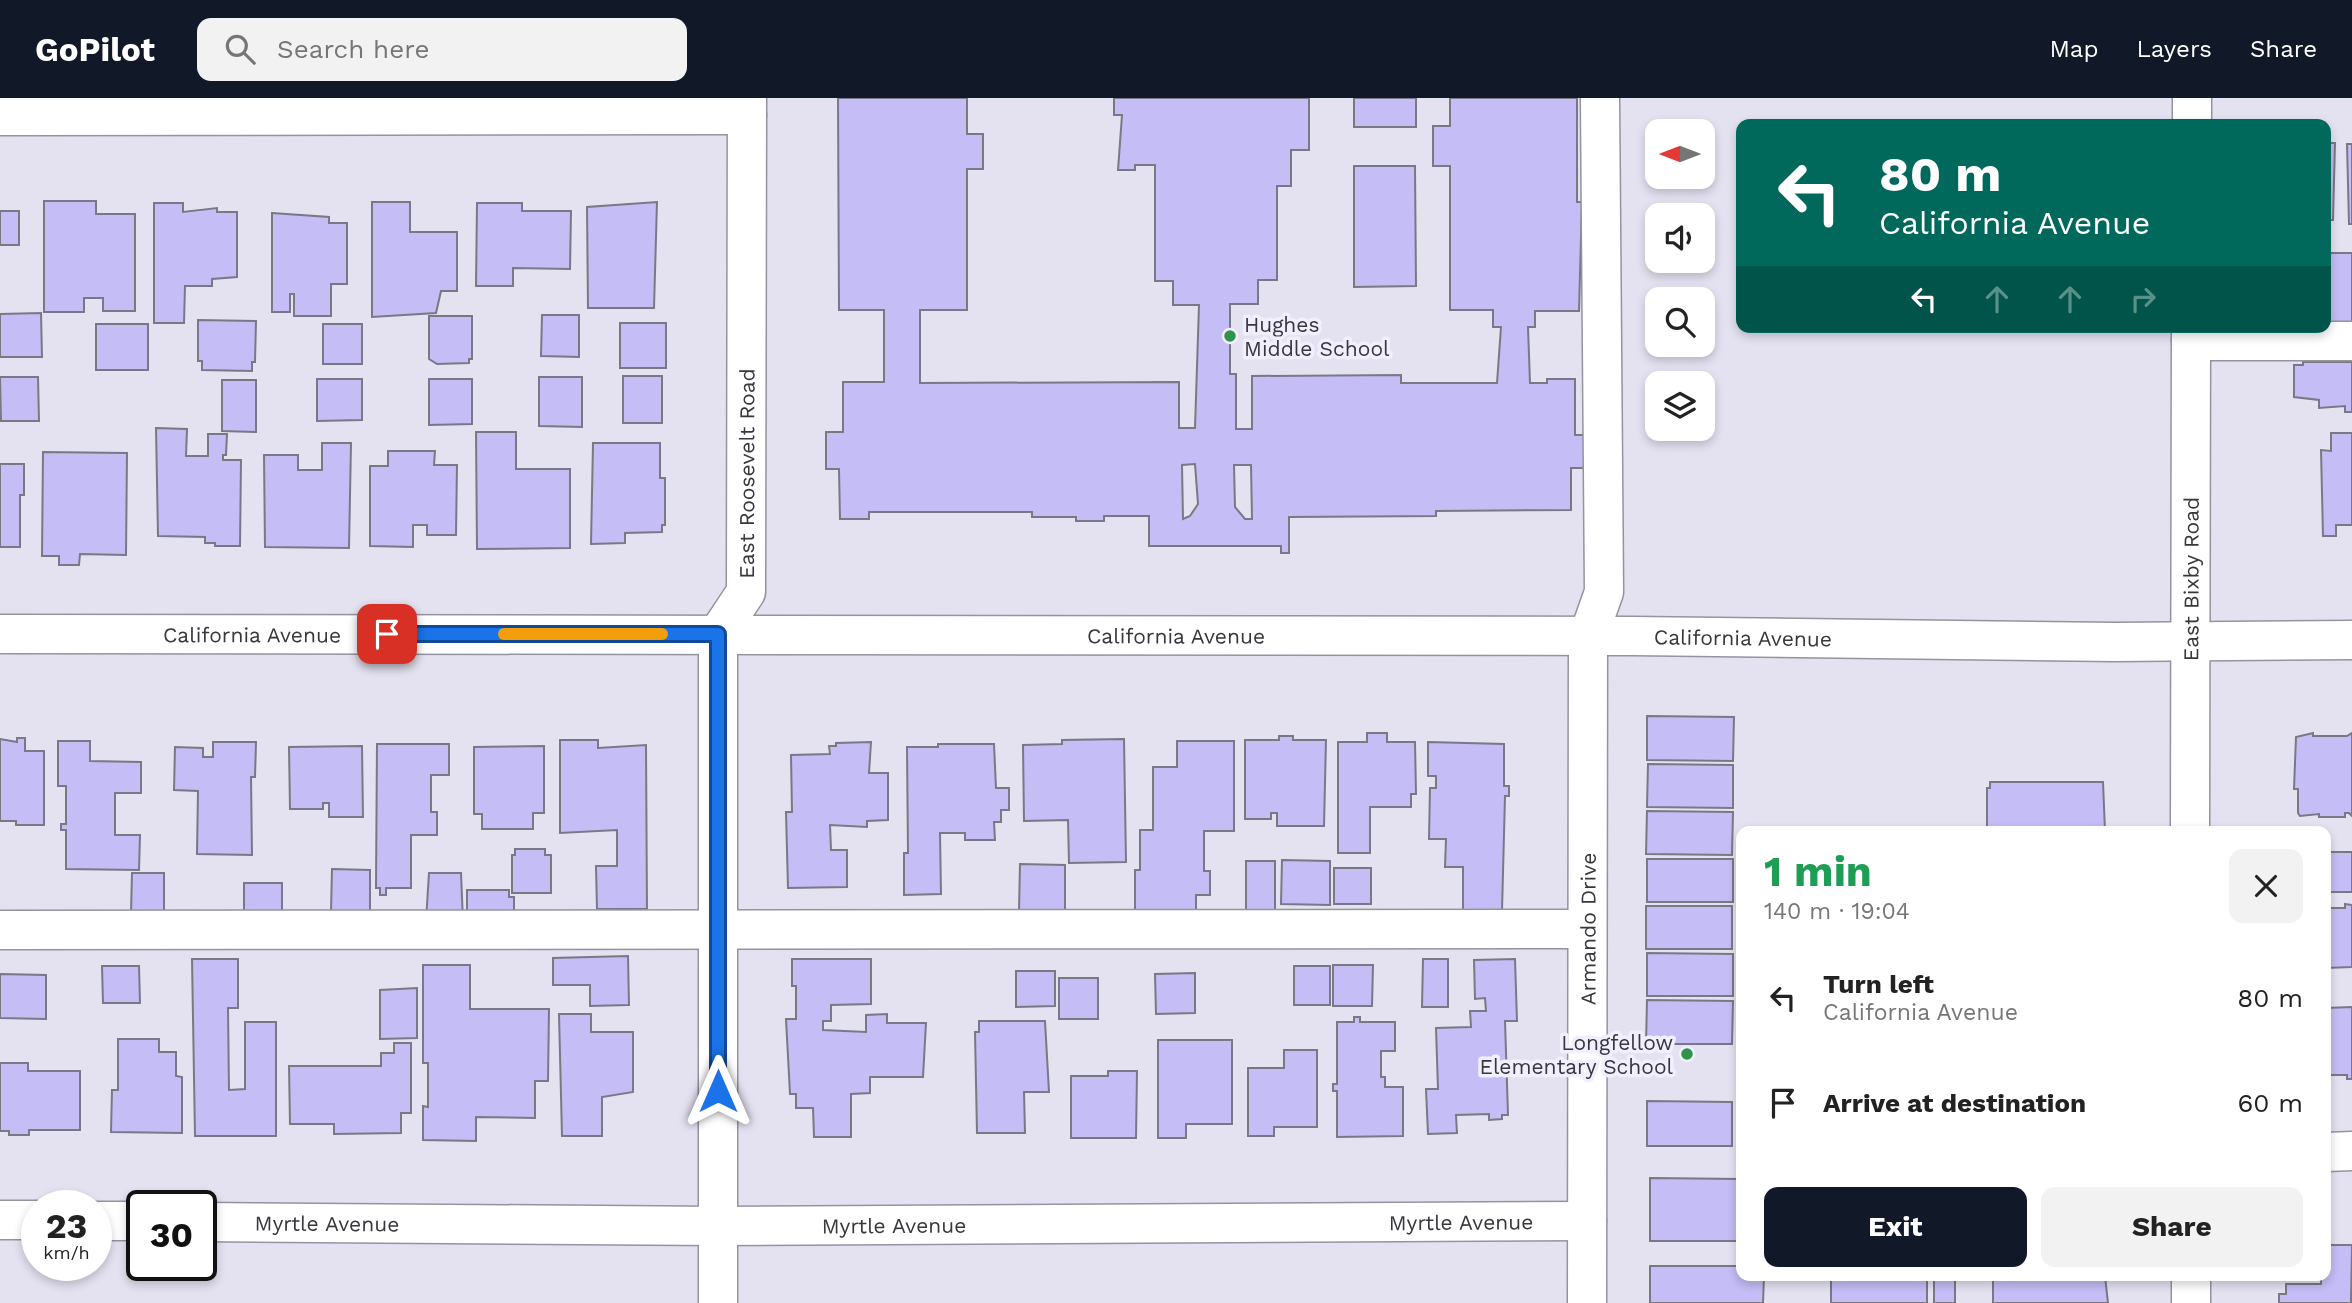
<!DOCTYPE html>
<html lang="en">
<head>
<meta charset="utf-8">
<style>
  body { margin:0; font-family:"Work Sans",sans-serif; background:#f2f2f2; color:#222; height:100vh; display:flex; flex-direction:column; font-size:26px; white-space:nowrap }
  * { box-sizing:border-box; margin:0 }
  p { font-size:23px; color:#767676 }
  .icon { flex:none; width:38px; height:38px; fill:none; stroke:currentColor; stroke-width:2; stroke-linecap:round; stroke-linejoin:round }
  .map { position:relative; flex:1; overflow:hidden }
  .drawer { position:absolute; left:1736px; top:728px; width:595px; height:455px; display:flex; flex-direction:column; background:#fff; border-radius:14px; box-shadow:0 4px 10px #0003 }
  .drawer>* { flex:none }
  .banner { position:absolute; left:1736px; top:21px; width:595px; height:214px; border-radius:14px; box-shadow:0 4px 10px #0003; background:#00695c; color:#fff; overflow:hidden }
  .needle { width:46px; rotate:270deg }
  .tools { position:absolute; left:1645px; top:21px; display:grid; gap:14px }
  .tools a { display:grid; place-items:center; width:70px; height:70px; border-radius:14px; background:#fff; box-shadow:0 4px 10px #0003; font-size:35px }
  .speed { position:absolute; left:21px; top:1092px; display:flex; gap:14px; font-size:35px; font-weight:700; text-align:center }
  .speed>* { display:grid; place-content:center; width:91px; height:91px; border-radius:50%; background:#fff; box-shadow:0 4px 10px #0003; line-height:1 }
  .speed small { font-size:18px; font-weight:400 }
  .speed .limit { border:4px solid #111; border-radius:10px; background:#fff; color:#111 }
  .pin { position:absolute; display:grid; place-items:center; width:60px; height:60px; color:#fff; margin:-30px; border-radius:14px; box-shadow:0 4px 10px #0006 }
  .me { position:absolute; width:77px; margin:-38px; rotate:0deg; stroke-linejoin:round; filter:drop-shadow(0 0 5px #0008) }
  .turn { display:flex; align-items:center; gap:24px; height:147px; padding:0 28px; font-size:32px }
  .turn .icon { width:91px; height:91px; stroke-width:2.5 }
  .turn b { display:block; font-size:49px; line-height:60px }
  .lanes { display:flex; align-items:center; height:66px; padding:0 28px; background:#0003; justify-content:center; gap:35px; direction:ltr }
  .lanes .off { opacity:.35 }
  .round { display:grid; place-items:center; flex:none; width:74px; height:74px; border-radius:14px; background:#f2f2f2 }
  .summary { display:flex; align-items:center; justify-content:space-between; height:119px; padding:0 28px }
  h1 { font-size:42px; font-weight:700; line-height:52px; color:#1e9e55 }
  .cta { display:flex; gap:14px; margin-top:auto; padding:14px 28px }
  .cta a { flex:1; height:80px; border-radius:14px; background:#111827; color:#fff; font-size:28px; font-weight:700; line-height:80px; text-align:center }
  .cta a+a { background:#f2f2f2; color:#222 }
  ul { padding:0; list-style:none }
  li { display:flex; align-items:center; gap:21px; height:105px; padding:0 28px }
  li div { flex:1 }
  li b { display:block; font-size:26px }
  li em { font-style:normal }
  header { display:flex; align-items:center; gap:42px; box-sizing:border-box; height:98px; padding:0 35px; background:#111827; color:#fff }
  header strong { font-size:33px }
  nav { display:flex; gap:38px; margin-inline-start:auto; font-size:24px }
  .search { width:490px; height:63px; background:#f2f2f2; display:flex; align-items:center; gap:18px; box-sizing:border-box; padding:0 24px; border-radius:14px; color:#767676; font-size:26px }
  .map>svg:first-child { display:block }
  .building { fill:#c4bdf6; stroke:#7a7885; stroke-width:2; fill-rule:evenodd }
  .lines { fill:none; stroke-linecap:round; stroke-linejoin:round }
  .minor-casing { stroke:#9493a0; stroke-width:41 }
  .minor { stroke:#fff; stroke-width:38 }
  .route-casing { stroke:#114b97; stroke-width:18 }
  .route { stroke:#1a73e8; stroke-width:12 }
  .slow { stroke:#f59e0b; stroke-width:12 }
  .poi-dot { fill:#2e9449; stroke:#f1effe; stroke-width:2.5 }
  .labels { text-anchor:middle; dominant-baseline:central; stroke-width:7; stroke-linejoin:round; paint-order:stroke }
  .poi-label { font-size:21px; fill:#37373c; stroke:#f1effe; text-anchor:start }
  .street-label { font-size:21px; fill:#37373c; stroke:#f1effe }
</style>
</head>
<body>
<header>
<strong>GoPilot</strong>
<div class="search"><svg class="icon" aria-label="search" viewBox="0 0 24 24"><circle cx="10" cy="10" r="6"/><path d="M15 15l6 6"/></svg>Search here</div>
<nav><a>Map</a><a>Layers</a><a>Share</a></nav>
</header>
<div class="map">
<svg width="2352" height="1205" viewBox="0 0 2352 1205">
  <rect width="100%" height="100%" fill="#e4e2f1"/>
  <path class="building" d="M 838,0 L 967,0 L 967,36 L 983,36 L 983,71 L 967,71 L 967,212 L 920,212 L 920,285 L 1179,284 L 1179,330 L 1195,330 L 1199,207 L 1173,207 L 1173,183 L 1155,183 L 1155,67 L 1135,67 L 1135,72 L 1118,72 L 1122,17 L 1114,17 L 1114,0 L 1309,0 L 1309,52 L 1291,52 L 1291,88 L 1277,88 L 1277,182 L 1258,182 L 1258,206 L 1230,206 L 1230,276 L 1236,276 L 1236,331 L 1252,331 L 1252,278 L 1401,277 L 1401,285 L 1497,285 L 1501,229 L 1493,229 L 1493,212 L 1450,212 L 1450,68 L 1433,68 L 1433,28 L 1450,28 L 1450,0 L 1577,0 L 1577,104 L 1582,104 L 1579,213 L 1535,213 L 1535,229 L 1528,229 L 1530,285 L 1547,285 L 1547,281 L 1575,281 L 1575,337 L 1589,337 L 1589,370 L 1571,370 L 1571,412 L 1436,413 L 1436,418 L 1289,419 L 1289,455 L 1281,455 L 1281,448 L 1149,448 L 1149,418 L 1104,418 L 1104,423 L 1076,423 L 1076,419 L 1032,419 L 1032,414 L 869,414 L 869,421 L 840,421 L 839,371 L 826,371 L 826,334 L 843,334 L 843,284 L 884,284 L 884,212 L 839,212 ZM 1195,366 L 1198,406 L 1190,418 L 1183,421 L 1182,367 ZM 1234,367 L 1251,367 L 1252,421 L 1245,421 L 1235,409 Z
    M 1354,0 L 1416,0 L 1416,29 L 1354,29 Z
    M 2326,45 L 2335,45 L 2333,122 L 2327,122 L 2327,145 Z
    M 2347,46 L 2352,46 L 2352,126 L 2349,126 Z
    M 1354,68 L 1415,68 L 1416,188 L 1354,189 Z
    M 44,103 L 96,103 L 96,116 L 135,116 L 135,213 L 103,213 L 103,200 L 84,200 L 84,214 L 44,214 Z
    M 372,104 L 410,104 L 410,134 L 457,134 L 457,193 L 441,193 L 436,215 L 372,219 Z
    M 657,104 L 654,210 L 588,210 L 587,109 Z
    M 154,105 L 183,105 L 183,114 L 217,110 L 217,114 L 237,114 L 237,179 L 212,181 L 212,188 L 185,188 L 184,225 L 154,225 Z
    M 477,105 L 522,105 L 522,113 L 571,113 L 570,171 L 513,170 L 513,188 L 476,188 Z
    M 0,113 L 19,113 L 19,147 L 0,147 Z
    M 272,115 L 329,119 L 329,125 L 347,125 L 347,186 L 331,186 L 331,218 L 294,218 L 294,196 L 290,196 L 290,214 L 272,214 Z
    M 2326,155 L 2352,155 L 2352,228 L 2326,228 Z
    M 41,215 L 42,259 L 0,259 L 0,216 Z
    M 542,217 L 579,217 L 579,259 L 541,258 Z
    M 429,218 L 472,218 L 472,261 L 469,261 L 469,265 L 437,266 L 429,261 Z
    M 198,222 L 256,223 L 255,264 L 252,264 L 252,273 L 202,272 L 202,263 L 198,263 Z
    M 620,225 L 666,225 L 666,270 L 620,270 Z
    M 96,226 L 148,226 L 148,272 L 96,272 Z
    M 323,226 L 362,226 L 362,266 L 323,266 Z
    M 2303,264 L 2352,264 L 2352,314 L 2345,314 L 2345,308 L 2319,310 L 2319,302 L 2294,299 L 2294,267 L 2303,267 Z
    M 623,278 L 662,278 L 662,325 L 623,325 Z
    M 0,279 L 38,279 L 39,323 L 1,323 Z
    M 539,279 L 582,279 L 582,329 L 539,328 Z
    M 317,281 L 362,281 L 362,322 L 317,323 Z
    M 429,281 L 472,281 L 472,326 L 429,327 Z
    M 222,282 L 256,282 L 256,334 L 222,333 Z
    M 156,330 L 187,331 L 186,358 L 208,358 L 208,336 L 227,336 L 226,357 L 223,357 L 223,362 L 241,362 L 240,448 L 215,448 L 215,445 L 205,445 L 205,439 L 158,438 Z
    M 476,334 L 516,334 L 516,371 L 570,371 L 570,450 L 477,451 Z
    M 2331,335 L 2352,335 L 2352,427 L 2336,427 L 2336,438 L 2323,438 L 2321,352 L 2331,353 Z
    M 322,345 L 351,345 L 349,450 L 265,449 L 264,357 L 298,357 L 298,372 L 322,372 Z
    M 593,345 L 660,345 L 660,380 L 665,380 L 665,427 L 662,427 L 662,434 L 625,435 L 625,445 L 591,446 Z
    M 388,353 L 435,353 L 434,367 L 457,367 L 456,437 L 427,437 L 427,427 L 413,427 L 413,449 L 370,448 L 370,368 L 388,368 Z
    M 43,354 L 127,355 L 126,457 L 80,456 L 79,467 L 59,467 L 59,458 L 42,458 Z
    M 0,366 L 24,366 L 24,397 L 20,397 L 20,449 L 0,449 Z
    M 1647,618 L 1734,619 L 1733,663 L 1647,662 Z
    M 1367,635 L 1387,635 L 1387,644 L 1415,644 L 1416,696 L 1411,696 L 1411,709 L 1370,709 L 1370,755 L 1338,755 L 1338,644 L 1367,644 Z
    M 2313,635 L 2313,638 L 2347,638 L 2352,635 L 2352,718 L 2349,715 L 2345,715 L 2345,719 L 2319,719 L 2319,716 L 2300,718 L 2298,715 L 2298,691 L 2294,691 L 2296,639 Z
    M 1279,638 L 1293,638 L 1293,642 L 1326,642 L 1324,728 L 1277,728 L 1277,715 L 1271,715 L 1271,721 L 1245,721 L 1245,642 L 1279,642 Z
    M 17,640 L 25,640 L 25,653 L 44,653 L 44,727 L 16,727 L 16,723 L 0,723 L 0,641 L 17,644 Z
    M 1124,641 L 1126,764 L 1069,765 L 1068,722 L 1024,723 L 1023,647 L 1062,646 L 1062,642 Z
    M 560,642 L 598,642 L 598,650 L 646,647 L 647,811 L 597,811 L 596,768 L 617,768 L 617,732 L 560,735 Z
    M 58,643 L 90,643 L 90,663 L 141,664 L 141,695 L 115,695 L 115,737 L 140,737 L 139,772 L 66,771 L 66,732 L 61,732 L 61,726 L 66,726 L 66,688 L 58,688 Z
    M 1177,643 L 1234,643 L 1234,733 L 1204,733 L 1204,773 L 1210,773 L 1210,797 L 1196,797 L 1196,818 L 1135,818 L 1135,772 L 1140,772 L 1140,732 L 1153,732 L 1153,669 L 1177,669 Z
    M 213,644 L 256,644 L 255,679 L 251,679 L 252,757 L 197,756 L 198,693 L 174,692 L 175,649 L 203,650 L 203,659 L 213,659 Z
    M 871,644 L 869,675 L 888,675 L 888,722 L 867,723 L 867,729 L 830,727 L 831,752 L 847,752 L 847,789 L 788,790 L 786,714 L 792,714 L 791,657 L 830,656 L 829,648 L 836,648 L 836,645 Z
    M 1428,644 L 1504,646 L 1504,688 L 1509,688 L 1509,698 L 1505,698 L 1502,813 L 1463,812 L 1463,769 L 1445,769 L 1446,741 L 1429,741 L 1430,690 L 1436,690 L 1436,678 L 1428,678 Z
    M 377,646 L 449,646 L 449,677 L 431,677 L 431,714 L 437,714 L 437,737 L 411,737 L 411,790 L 386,790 L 386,797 L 380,797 L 380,790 L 376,790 Z
    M 938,646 L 994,646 L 996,690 L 1009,690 L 1009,712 L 1001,712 L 1001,724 L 994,724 L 995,742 L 965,742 L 965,735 L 940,735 L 941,796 L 904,797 L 904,755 L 908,755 L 907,649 L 938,649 Z
    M 362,648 L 363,719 L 329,719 L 329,705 L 323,705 L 323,711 L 290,711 L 289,649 Z
    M 544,648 L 544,715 L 533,715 L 533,731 L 482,731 L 482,716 L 474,716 L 474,649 Z
    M 1648,666 L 1733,667 L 1733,710 L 1647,709 Z
    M 1990,684 L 2103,684 L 2105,733 L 1987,733 L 1987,690 L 1990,690 Z
    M 1647,713 L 1733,714 L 1732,757 L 1646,756 Z
    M 515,751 L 545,751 L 545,757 L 551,757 L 551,795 L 512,795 L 512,757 L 515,757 Z
    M 2326,754 L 2352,754 L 2352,794 L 2326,794 Z
    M 1647,761 L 1733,761 L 1733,804 L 1647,804 Z
    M 1282,762 L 1330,763 L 1330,807 L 1281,806 Z
    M 1246,763 L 1275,763 L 1275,823 L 1246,823 Z
    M 1020,766 L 1065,767 L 1065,813 L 1019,813 Z
    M 1334,770 L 1371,770 L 1371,806 L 1334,806 Z
    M 332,771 L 370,772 L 370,814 L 331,813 Z
    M 132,775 L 164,775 L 164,815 L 131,815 Z
    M 429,775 L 461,775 L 463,823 L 426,823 Z
    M 244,785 L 282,785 L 282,822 L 244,823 Z
    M 467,792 L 509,792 L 509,799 L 514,799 L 514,818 L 467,824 Z
    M 2345,806 L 2352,807 L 2352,869 L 2326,870 L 2326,810 L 2345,810 Z
    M 1646,808 L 1732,808 L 1732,851 L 1646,851 Z
    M 1647,855 L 1733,856 L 1733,898 L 1647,898 Z
    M 628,858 L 629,907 L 590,908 L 590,887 L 553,887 L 553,860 Z
    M 192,861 L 238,861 L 238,910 L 228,910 L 229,992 L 245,991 L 245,924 L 276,924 L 276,1038 L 195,1038 Z
    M 792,861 L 871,861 L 871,906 L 831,907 L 831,923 L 823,923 L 823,932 L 866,934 L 866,917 L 887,916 L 887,925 L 926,925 L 923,979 L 870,979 L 870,995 L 851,996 L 851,1039 L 814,1039 L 813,1010 L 796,1010 L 796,996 L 790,996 L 786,921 L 796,921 L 796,888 L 792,888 Z
    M 1423,861 L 1448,861 L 1448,909 L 1422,909 Z
    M 1515,861 L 1517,923 L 1505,923 L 1508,1017 L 1502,1017 L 1502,1021 L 1489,1022 L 1489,1016 L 1456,1017 L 1457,1035 L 1428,1036 L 1426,991 L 1438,991 L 1436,930 L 1471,929 L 1470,913 L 1486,913 L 1485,900 L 1475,901 L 1474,862 Z
    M 423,867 L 470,867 L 470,911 L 549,911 L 548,983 L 535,983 L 535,1020 L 476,1019 L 476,1043 L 423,1042 L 423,1008 L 428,1009 L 428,965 L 423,965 Z
    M 1333,867 L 1373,867 L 1372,908 L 1333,908 Z
    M 102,868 L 139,868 L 140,905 L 103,905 Z
    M 1294,868 L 1330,868 L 1330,907 L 1294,907 Z
    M 1016,873 L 1055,873 L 1055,908 L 1016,909 Z
    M 1195,875 L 1195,915 L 1156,916 L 1155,876 Z
    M 0,876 L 46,877 L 46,921 L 0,920 Z
    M 1059,880 L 1098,880 L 1098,921 L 1059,921 Z
    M 417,890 L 417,940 L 380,941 L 380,892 Z
    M 1647,902 L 1733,903 L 1732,946 L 1646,946 Z
    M 2352,909 L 2352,981 L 2347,981 L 2347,977 L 2326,977 L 2326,910 Z
    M 559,916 L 591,916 L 591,934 L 633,934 L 633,994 L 602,999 L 602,1038 L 562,1038 Z
    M 1354,919 L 1360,919 L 1360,924 L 1395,924 L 1395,953 L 1381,953 L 1381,979 L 1385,979 L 1385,989 L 1403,989 L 1403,1038 L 1337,1039 L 1337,993 L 1333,993 L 1333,986 L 1337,986 L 1337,924 L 1354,924 Z
    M 979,923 L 1045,923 L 1049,994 L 1024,994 L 1025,1035 L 977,1035 L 975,934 L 979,934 Z
    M 118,941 L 159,941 L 159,954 L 176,954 L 176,978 L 182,979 L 182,1035 L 111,1034 L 112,992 L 118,992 Z
    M 1158,942 L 1232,942 L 1232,1026 L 1186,1026 L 1186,1040 L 1158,1040 Z
    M 394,945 L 411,945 L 411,1015 L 401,1015 L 401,1035 L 334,1036 L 334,1026 L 290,1026 L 289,968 L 381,968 L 381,955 L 394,955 Z
    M 1284,952 L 1317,952 L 1317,1029 L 1274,1029 L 1274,1038 L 1248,1038 L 1248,970 L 1284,970 Z
    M 0,965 L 28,965 L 28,973 L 80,973 L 80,1032 L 29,1032 L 29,1037 L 9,1037 L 9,1033 L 0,1033 Z
    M 1108,973 L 1137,973 L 1136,1040 L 1071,1040 L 1071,978 L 1108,978 Z
    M 1647,1003 L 1732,1004 L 1732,1048 L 1647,1048 Z
    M 1650,1080 L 1741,1081 L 1741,1143 L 1650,1143 Z
    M 2326,1147 L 2352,1147 L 2351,1205 L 2279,1205 L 2279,1196 L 2286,1196 L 2286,1186 L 2321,1186 L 2321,1178 L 2326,1178 Z
    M 1650,1168 L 1741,1168 L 1741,1178 L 1764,1178 L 1763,1205 L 1650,1205 Z
    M 1831,1178 L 1927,1178 L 1927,1205 L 1831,1205 Z
    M 1934,1178 L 1955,1178 L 1955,1205 L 1934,1205 Z
    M 1993,1178 L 2105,1178 L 2108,1205 L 1993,1205 Z"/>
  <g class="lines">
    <defs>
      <g id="minor">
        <path d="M 0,18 L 747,17"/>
        <path d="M 2192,26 L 2192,0"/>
        <path d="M 2191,243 L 2352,243"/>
        <path id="s1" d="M 0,536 L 1632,538 L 2114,544 L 2352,542"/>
        <path id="s2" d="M 2190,733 L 2191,229"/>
        <path d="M 0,832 L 1587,831"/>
        <path d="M 2326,1054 L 2352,1053"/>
        <path d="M 0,1122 L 37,1122"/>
        <path d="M 96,1123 L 142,1123"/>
        <path id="s3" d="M 201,1124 L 718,1128 L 1587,1123"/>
        <path d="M 2191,1178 L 2191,1205"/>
        <path id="s4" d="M 718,1205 L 718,536 L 746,494 L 747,0"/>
        <path id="s5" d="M 1587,1205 L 1588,539 L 1604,494 L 1600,0"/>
      </g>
    </defs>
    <use href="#minor" class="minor-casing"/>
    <use href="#minor" class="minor"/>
  </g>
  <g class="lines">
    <defs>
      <path id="route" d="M 387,536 L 718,536 L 718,993"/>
    </defs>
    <use href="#route" class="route-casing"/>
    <use href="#route" class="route"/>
    <path class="slow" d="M 504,536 L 662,536"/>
  </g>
  <g class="poi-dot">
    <circle cx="1230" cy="238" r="7"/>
    <circle cx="1687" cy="956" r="7"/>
  </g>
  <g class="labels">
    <g class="poi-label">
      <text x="1244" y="226">Hughes<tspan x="1244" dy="24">Middle School</tspan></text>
      <text x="1673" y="944" text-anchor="end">Longfellow<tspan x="1673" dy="24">Elementary School</tspan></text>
    </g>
    <g class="street-label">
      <text stroke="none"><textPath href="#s4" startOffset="838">East Roosevelt Road</textPath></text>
      <text stroke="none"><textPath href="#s2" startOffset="252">East Bixby Road</textPath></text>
      <text stroke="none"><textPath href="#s1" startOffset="252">California Avenue</textPath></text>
      <text stroke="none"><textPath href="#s1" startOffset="1176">California Avenue</textPath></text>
      <text stroke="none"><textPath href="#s1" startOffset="1743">California Avenue</textPath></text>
      <text stroke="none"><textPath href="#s5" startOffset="374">Armando Drive</textPath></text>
      <text stroke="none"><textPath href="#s3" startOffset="1260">Myrtle Avenue</textPath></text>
      <text stroke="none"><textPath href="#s3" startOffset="126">Myrtle Avenue</textPath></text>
      <text stroke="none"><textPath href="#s3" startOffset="693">Myrtle Avenue</textPath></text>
    </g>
  </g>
</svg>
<div class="tools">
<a><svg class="needle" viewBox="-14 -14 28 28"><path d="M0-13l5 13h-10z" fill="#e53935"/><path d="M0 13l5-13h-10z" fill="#767676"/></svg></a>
<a><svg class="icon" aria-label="sound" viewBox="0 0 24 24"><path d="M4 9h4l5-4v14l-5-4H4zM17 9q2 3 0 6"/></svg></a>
<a><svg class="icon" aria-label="search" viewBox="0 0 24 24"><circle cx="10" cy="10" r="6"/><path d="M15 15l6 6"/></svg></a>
<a><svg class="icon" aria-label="layers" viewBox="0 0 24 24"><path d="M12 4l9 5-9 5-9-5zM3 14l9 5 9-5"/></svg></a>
</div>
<div class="speed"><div>23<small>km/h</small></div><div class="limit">30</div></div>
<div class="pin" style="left:387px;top:536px;background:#d93025"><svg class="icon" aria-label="arrive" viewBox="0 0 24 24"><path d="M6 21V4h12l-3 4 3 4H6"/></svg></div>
<svg class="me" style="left:718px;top:993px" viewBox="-20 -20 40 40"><path d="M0-17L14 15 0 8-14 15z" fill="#1a73e8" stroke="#fff" stroke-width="4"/></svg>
<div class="banner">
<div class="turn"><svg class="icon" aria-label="left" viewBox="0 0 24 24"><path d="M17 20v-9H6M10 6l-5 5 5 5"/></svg><div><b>80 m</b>California Avenue</div></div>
<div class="lanes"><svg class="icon" aria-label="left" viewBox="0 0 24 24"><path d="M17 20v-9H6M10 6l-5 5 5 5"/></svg><svg class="icon off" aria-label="ahead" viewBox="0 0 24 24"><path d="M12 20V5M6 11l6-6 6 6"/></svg><svg class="icon off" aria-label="ahead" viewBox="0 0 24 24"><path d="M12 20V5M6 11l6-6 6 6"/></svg><svg class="icon off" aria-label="right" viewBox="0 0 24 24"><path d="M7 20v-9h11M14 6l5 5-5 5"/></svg></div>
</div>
<section class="drawer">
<div class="summary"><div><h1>1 min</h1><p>140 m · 19:04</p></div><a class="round"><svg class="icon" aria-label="close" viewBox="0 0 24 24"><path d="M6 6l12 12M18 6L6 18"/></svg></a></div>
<ul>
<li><svg class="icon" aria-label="left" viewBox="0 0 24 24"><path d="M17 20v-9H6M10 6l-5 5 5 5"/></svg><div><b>Turn left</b><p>California Avenue</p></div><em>80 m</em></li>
<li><svg class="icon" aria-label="arrive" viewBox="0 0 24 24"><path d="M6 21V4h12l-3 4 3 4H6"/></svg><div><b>Arrive at destination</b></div><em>60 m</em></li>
</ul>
<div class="cta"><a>Exit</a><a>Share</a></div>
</section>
</div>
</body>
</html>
